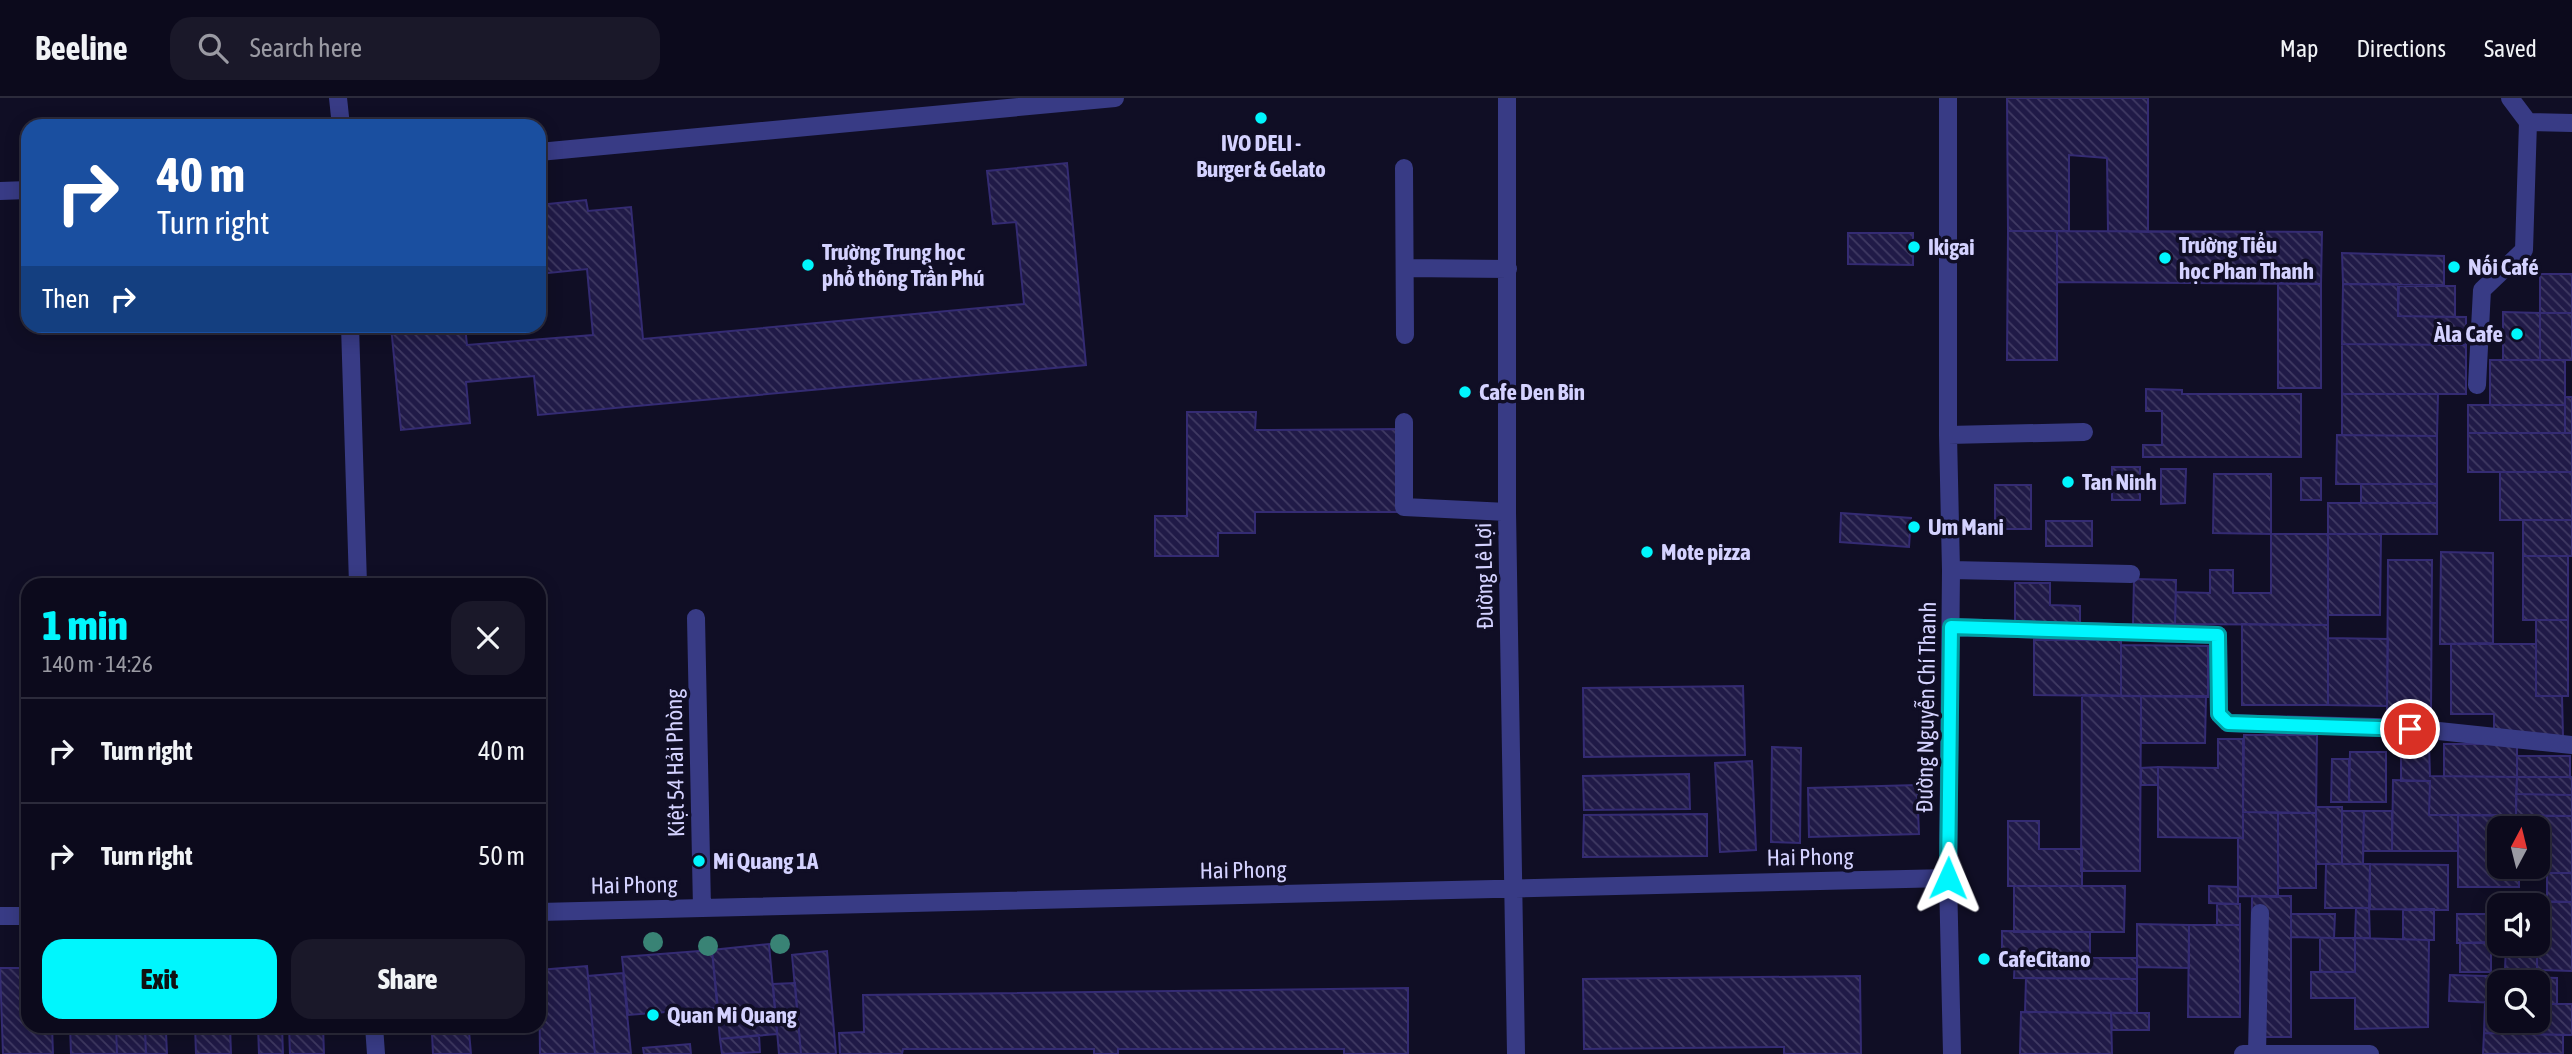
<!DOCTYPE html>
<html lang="en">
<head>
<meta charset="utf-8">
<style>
  body { margin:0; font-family:"Asap Condensed",sans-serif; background:#1a1829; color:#f1f3f6; height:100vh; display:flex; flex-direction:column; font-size:26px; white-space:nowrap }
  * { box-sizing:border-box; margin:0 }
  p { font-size:23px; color:#9a9aa3 }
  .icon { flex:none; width:38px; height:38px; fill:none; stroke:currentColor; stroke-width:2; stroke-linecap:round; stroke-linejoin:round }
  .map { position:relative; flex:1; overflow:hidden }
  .sheet { position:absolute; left:21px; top:480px; width:525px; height:455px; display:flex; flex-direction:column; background:#0c0a1c; border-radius:21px; box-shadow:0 4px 18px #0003,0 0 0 2px #2c2b3b }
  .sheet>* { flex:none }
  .hud { position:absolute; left:21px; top:21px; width:525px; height:214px; border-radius:21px; box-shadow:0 4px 18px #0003,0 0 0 2px #2c2b3b; background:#1a4fa0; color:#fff; overflow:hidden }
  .needle { width:46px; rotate:7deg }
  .controls { position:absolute; left:2487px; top:718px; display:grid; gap:14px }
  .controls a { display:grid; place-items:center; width:63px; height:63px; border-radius:14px; background:#0c0a1c; box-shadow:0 4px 18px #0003,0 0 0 2px #2c2b3b; font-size:35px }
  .pin { position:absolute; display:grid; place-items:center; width:60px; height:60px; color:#fff; margin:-30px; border:4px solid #fff; border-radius:50%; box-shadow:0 2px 7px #0007 }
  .me { position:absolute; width:77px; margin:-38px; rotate:1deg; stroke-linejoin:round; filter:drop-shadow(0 0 5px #0008) }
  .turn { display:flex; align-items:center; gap:24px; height:147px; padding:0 21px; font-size:32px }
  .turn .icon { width:91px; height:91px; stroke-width:2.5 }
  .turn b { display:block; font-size:49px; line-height:60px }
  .then { display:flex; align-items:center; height:66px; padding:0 21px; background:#0003; gap:14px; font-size:26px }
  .round { display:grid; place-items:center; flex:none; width:74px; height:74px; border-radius:21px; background:#1a1829 }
  .headline { display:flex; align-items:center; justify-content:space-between; height:119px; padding:0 21px }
  h1 { font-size:42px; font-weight:800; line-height:52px; color:#00f6fd }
  .primary-button { display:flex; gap:14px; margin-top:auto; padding:14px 21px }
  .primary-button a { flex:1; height:80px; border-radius:21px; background:#00f6fd; color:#111; font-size:28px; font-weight:800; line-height:80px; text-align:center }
  .primary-button a+a { background:#1a1829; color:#f1f3f6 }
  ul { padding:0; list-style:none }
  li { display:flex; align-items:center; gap:21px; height:105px; padding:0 21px; border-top:2px solid #2c2b3b }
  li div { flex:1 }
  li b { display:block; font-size:26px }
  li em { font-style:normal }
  header { display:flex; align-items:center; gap:42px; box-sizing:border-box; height:98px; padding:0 35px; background:#0c0a1c; border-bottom:2px solid #2c2b3b }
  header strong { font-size:33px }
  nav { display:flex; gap:38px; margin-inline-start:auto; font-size:24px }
  .search { width:490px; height:63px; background:#1a1829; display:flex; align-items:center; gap:18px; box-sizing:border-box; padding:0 24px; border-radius:21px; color:#9a9aa3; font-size:26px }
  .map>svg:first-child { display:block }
  .building { fill:url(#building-back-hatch); stroke:#342b73; stroke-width:2 }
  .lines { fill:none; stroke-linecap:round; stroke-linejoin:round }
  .minor { stroke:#383b85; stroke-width:18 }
  .tree { fill:#398375 }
  .route-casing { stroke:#00a0a4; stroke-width:18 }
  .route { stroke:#00f6fd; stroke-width:12 }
  .poi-dot { fill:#00f6fd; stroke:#100e25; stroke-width:2.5 }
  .labels { text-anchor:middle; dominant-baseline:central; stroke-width:7; stroke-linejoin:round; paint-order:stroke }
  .poi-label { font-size:23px; font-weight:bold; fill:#d4d2ff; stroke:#100e25; text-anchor:start }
  .street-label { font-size:23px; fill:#d4d2ff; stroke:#100e25 }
</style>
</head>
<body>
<header>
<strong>Beeline</strong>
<div class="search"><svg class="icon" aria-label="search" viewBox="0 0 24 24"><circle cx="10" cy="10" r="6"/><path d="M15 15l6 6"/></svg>Search here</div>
<nav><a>Map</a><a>Directions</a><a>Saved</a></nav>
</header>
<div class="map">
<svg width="2572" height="956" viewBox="0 0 2572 956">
  <defs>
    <pattern id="building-back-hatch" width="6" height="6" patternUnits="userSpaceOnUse" patternTransform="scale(1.75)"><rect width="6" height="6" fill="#201a47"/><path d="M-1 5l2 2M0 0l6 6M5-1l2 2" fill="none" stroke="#403a63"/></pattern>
  </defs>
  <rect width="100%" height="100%" fill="#100e25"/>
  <path class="building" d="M 2007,0 L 2148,0 L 2148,134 L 2108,133 L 2107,60 L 2069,57 L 2069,133 L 2008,133 Z
    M 1067,65 L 1086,267 L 538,317 L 534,278 L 466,284 L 470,325 L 401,332 L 391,228 L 465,228 L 467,247 L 593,237 L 587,171 L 539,176 L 539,107 L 586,102 L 588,113 L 631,109 L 643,241 L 1024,206 L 1016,124 L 993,126 L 987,73 Z
    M 2008,133 L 2057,133 L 2057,262 L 2007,262 Z
    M 2057,133 L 2322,134 L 2321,186 L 2057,184 Z
    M 1848,135 L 1913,135 L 1913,167 L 1848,166 Z
    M 2342,155 L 2444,158 L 2444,187 L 2343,186 Z
    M 2540,176 L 2572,176 L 2572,215 L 2540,215 Z
    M 2278,185 L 2321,186 L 2321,290 L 2278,290 Z
    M 2343,186 L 2398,186 L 2398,218 L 2466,219 L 2466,247 L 2342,246 Z
    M 2399,188 L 2455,188 L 2455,219 L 2398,218 Z
    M 2503,214 L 2540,215 L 2540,262 L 2503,262 Z
    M 2540,215 L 2572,215 L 2572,262 L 2540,262 Z
    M 2342,246 L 2466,247 L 2466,296 L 2342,296 Z
    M 2490,262 L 2565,262 L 2565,307 L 2490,307 Z
    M 2146,291 L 2182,292 L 2182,296 L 2301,296 L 2301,359 L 2143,359 L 2143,347 L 2162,347 L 2162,313 L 2146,313 Z
    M 2342,296 L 2438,296 L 2437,338 L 2342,337 Z
    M 2565,299 L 2572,299 L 2572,335 L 2565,335 Z
    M 2468,307 L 2565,307 L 2565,335 L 2468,335 Z
    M 1187,314 L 1256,314 L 1255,332 L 1399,331 L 1400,414 L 1255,414 L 1255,435 L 1218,435 L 1218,458 L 1155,458 L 1155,418 L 1187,418 Z
    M 2468,335 L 2572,335 L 2572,374 L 2468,374 Z
    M 2337,337 L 2437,338 L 2437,386 L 2336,386 Z
    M 2112,369 L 2140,369 L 2140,402 L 2112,402 Z
    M 2161,371 L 2186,371 L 2185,405 L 2161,406 Z
    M 2500,374 L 2572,374 L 2572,422 L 2500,422 Z
    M 2214,376 L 2271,376 L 2271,436 L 2213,435 Z
    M 2301,380 L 2321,380 L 2321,402 L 2301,402 Z
    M 2361,386 L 2437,386 L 2437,405 L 2361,405 Z
    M 1995,387 L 2031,387 L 2031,431 L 1995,431 Z
    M 2328,405 L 2437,405 L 2437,436 L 2328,436 Z
    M 1841,415 L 1911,420 L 1909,449 L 1840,444 Z
    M 2523,422 L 2572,422 L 2572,458 L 2523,458 Z
    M 2046,423 L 2092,423 L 2092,448 L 2046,448 Z
    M 2271,436 L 2328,436 L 2328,527 L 2175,526 L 2176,494 L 2210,495 L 2210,472 L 2233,472 L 2233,495 L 2271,495 Z
    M 2328,436 L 2381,436 L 2380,517 L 2328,517 Z
    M 2441,454 L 2493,455 L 2493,545 L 2440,546 Z
    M 2523,458 L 2568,458 L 2568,522 L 2523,522 Z
    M 2388,462 L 2432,462 L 2431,612 L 2387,612 Z
    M 2134,481 L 2176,482 L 2175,526 L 2133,526 Z
    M 2015,485 L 2050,485 L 2050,507 L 2080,508 L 2080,527 L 2015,527 Z
    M 2536,522 L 2568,522 L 2568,598 L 2536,598 Z
    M 2242,526 L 2328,527 L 2328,607 L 2242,607 Z
    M 2328,540 L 2388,541 L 2387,608 L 2328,607 Z
    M 2034,542 L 2121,542 L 2121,598 L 2034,597 Z
    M 2451,546 L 2536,546 L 2536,598 L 2562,598 L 2563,638 L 2494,637 L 2494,616 L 2451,616 Z
    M 2121,547 L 2208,548 L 2208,599 L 2121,598 Z
    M 1743,588 L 1745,657 L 1584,659 L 1583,590 Z
    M 2082,597 L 2141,598 L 2140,773 L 2081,773 Z
    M 2141,598 L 2206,598 L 2205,645 L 2141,645 Z
    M 2244,637 L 2317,637 L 2316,715 L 2243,714 Z
    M 2218,641 L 2243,641 L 2243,740 L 2158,739 L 2158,669 L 2218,670 Z
    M 2401,646 L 2429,646 L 2430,678 L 2517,679 L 2516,717 L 2429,717 L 2430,683 L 2401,683 Z
    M 2444,646 L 2517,646 L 2517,679 L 2444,678 Z
    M 1772,649 L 1801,650 L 1800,745 L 1771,744 Z
    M 2350,654 L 2386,654 L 2386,704 L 2349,704 Z
    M 2517,658 L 2570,658 L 2570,679 L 2517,679 Z
    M 2332,661 L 2349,661 L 2349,704 L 2331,704 Z
    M 1752,663 L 1756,752 L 1720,754 L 1715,665 Z
    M 2158,669 L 2158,687 L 2141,687 L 2141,670 Z
    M 1689,676 L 1690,711 L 1584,712 L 1583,678 Z
    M 2517,679 L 2572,679 L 2572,697 L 2516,696 Z
    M 2393,682 L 2430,683 L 2429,717 L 2458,717 L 2458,753 L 2392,753 Z
    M 1917,687 L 1919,736 L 1809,739 L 1808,690 Z
    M 2516,696 L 2572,697 L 2572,718 L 2516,717 Z
    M 2316,709 L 2342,709 L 2342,766 L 2316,766 Z
    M 2342,713 L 2364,713 L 2363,766 L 2342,766 Z
    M 2364,713 L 2392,713 L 2392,753 L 2363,753 Z
    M 2243,714 L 2278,715 L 2278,799 L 2238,798 L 2238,740 L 2243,740 Z
    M 2278,715 L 2316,715 L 2316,790 L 2278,790 Z
    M 1707,716 L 1707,758 L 1583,759 L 1584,717 Z
    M 2458,717 L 2519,718 L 2519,730 L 2499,730 L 2499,768 L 2519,768 L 2519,789 L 2458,789 Z
    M 2530,718 L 2572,718 L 2572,775 L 2529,775 L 2529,768 L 2538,768 L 2538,730 L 2530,730 Z
    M 2008,723 L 2039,723 L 2039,751 L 2082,751 L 2082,788 L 2008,788 Z
    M 2326,766 L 2370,766 L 2369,810 L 2325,810 Z
    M 2370,766 L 2448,767 L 2448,812 L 2370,811 Z
    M 2547,775 L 2572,775 L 2572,804 L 2547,804 Z
    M 2014,788 L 2125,788 L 2124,834 L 2014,834 Z
    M 2209,788 L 2238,789 L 2238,806 L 2209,805 Z
    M 2252,798 L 2291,798 L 2291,939 L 2251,939 Z
    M 2537,803 L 2572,804 L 2572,873 L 2537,872 Z
    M 2217,806 L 2240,806 L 2240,827 L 2217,827 Z
    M 2356,810 L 2369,810 L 2370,840 L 2355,840 Z
    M 2434,811 L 2434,842 L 2403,842 L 2403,812 Z
    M 2291,816 L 2335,816 L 2334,840 L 2291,839 Z
    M 2457,816 L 2499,816 L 2499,845 L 2457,845 Z
    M 2137,826 L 2189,827 L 2189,870 L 2137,869 Z
    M 2189,827 L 2240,827 L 2240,919 L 2188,919 Z
    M 2002,833 L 2090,834 L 2090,859 L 2002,859 Z
    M 2320,840 L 2355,840 L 2355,874 L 2320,874 Z
    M 2355,840 L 2429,842 L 2428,929 L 2355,931 L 2355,900 L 2311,900 L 2311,874 L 2355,874 Z
    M 2491,844 L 2491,874 L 2460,874 L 2460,845 Z
    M 2506,845 L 2537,845 L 2537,872 L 2505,872 Z
    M 769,846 L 777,936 L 720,941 L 712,852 Z
    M 712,852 L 718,910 L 628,917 L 622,859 Z
    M 827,853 L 836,956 L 801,956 L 792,857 Z
    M 2015,859 L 2137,860 L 2137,881 L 2014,880 Z
    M 587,868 L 595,956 L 540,956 L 539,872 Z
    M 0,870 L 28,870 L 28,928 L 52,928 L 53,956 L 3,956 Z
    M 623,875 L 631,956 L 595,956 L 588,878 Z
    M 2450,877 L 2557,880 L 2557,906 L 2538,906 L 2538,884 L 2499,884 L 2499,905 L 2449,903 Z
    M 1860,878 L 1861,956 L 1784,956 L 1784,949 L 1584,951 L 1583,881 Z
    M 2026,880 L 2137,881 L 2137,915 L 2025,914 Z
    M 795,885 L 801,956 L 779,956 L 773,886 Z
    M 1408,890 L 1408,956 L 1344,956 L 1344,951 L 1118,951 L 1118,956 L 1094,956 L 1094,951 L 903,951 L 902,956 L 840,956 L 839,935 L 864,934 L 863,897 Z
    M 2485,904 L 2499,905 L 2499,922 L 2538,922 L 2538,906 L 2572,906 L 2572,937 L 2484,935 Z
    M 2021,914 L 2111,915 L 2112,956 L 2020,956 Z
    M 2111,915 L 2149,915 L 2149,932 L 2112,932 Z
    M 70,928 L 116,928 L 117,956 L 71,956 Z
    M 116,928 L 145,928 L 146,956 L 117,956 Z
    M 145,928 L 195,928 L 195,933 L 145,934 Z
    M 195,928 L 230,928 L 231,956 L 196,956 Z
    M 258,928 L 282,928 L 283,956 L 259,956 Z
    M 289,928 L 323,928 L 324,956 L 290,956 Z
    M 431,928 L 494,928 L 494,930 L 432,936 Z
    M 469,933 L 471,956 L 433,956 L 432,936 Z
    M 145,934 L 166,934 L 167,956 L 146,956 Z
    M 2484,935 L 2563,937 L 2563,956 L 2483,956 Z
    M 759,937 L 760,954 L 722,956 L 720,941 Z
    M 690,946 L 691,956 L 644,956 L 643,950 Z"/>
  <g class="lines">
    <path class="minor" d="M 338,0 L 341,28
      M 1507,0 L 1507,414 L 1516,956
      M 1948,0 L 1948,337 L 1951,472 L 1948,780 L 1952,956
      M 2510,0 L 2528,24 L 2572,25
      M 539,54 L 1115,0
      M 1404,70 L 1405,237
      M 0,93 L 28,92
      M 1406,170 L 1508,171
      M 350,228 L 358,486
      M 2477,287 L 2482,192 L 2524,152 L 2528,24
      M 1404,324 L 1404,409 L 1507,414
      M 1948,337 L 2084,334
      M 1951,472 L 2131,476
      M 696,520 L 702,810
      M 1951,529 L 2218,537 L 2219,616 L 2228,625 L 2410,630 L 2572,647
      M 539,814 L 1948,780
      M 0,818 L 28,818
      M 374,928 L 376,956
      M 2257,955 L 2260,815
      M 2243,956 L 2370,956"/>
  </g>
  <g class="tree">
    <circle cx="653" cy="844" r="10"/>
    <circle cx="780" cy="846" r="10"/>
    <circle cx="708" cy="848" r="10"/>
  </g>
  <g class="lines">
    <defs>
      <path id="route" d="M 1948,780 L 1951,529 L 2218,537 L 2219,616 L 2228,625 L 2410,631"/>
    </defs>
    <use href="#route" class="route-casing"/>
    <use href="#route" class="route"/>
  </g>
  <g class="poi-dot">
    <circle cx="1261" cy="20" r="7"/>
    <circle cx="1914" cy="149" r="7"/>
    <circle cx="2165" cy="160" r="7"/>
    <circle cx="808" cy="167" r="7"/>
    <circle cx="2454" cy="169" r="7"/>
    <circle cx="2517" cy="236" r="7"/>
    <circle cx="1465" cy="294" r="7"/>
    <circle cx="2068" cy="384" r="7"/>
    <circle cx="1914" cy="429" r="7"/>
    <circle cx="1647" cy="454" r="7"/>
    <circle cx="699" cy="763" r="7"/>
    <circle cx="1984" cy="861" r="7"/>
    <circle cx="653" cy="917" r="7"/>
  </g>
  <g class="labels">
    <g class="poi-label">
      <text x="1261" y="45" text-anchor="middle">IVO DELI -<tspan x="1261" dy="26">Burger &amp; Gelato</tspan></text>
      <text x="2179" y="147">Trường Tiểu<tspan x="2179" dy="26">học Phan Thanh</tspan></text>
      <text x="1928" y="149">Ikigai</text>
      <text x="822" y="154">Trường Trung học<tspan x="822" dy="26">phổ thông Trần Phú</tspan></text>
      <text x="2468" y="169">Nối Café</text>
      <text x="2503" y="236" text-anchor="end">Àla Cafe</text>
      <text x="1479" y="294">Cafe Den Bin</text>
      <text x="2082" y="384">Tan Ninh</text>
      <text x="1928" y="429">Um Mani</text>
      <text x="1661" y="454">Mote pizza</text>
      <text x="713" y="763">Mi Quang 1A</text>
      <text x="1998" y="861">CafeCitano</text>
      <text x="667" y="917">Quan Mi Quang</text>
    </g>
    <g class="street-label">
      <text transform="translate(1484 478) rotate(-91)">Đường Lê Lợi</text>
      <text transform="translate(1926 609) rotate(-89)">Đường Nguyễn Chí Thanh</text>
      <text transform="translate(675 665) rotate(-91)">Kiệt 54 Hải Phòng</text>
      <text transform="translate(1810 759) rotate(-1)">Hai Phong</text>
      <text transform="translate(1243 772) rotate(-1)">Hai Phong</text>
      <text transform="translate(634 787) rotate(-1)">Hai Phong</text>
    </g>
  </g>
</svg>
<div class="controls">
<a><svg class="needle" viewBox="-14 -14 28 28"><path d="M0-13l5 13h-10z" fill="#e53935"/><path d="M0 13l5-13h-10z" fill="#9a9aa3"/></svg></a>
<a><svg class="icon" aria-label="sound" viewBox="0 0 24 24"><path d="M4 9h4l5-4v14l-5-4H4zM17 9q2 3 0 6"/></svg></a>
<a><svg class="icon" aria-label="search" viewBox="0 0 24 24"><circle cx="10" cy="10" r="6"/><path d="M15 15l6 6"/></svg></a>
</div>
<div class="pin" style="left:2410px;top:631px;background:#d93025"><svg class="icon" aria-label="arrive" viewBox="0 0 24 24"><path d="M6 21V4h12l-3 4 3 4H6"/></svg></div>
<svg class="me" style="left:1948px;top:780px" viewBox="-20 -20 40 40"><path d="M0-17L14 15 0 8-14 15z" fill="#00f6fd" stroke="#fff" stroke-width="4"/></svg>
<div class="hud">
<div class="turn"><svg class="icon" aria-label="right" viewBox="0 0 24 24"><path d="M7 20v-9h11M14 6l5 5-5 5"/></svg><div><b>40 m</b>Turn right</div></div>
<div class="then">Then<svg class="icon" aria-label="right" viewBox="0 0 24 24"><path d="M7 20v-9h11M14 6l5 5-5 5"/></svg></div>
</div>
<section class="sheet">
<div class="headline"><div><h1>1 min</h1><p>140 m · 14:26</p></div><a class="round"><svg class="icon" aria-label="close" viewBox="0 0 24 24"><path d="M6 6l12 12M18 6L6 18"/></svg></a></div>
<ul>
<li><svg class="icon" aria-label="right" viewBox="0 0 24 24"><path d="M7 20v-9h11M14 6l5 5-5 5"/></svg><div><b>Turn right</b></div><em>40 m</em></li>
<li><svg class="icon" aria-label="right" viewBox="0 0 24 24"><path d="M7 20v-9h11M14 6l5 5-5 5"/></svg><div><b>Turn right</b></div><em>50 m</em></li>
</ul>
<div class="primary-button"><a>Exit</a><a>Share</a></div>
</section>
</div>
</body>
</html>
